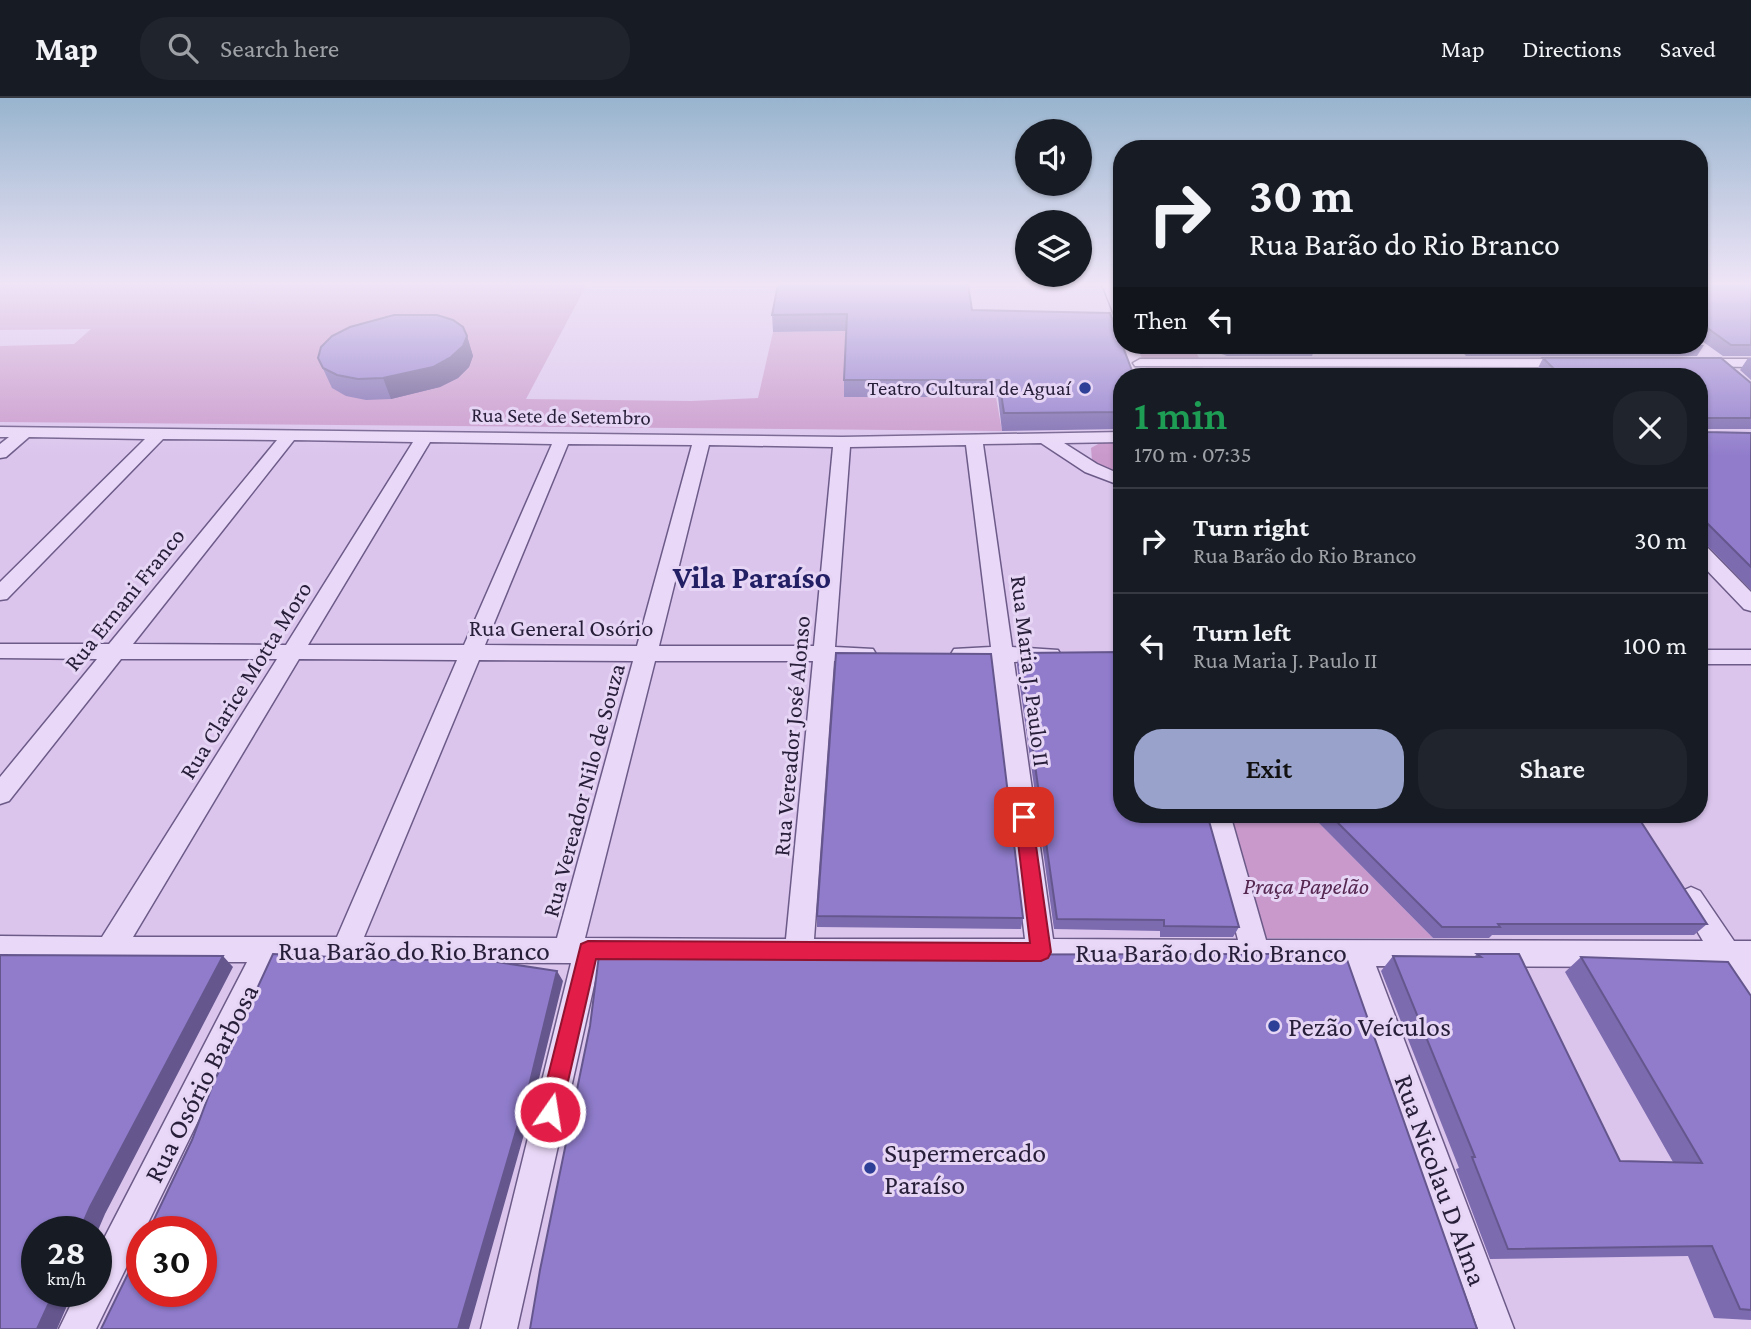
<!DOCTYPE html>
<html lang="en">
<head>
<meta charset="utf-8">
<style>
  body { margin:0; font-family:"Crimson Pro",serif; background:#20242c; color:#f1f3f6; height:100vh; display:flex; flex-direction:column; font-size:26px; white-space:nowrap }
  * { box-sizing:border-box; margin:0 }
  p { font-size:23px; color:#9ea1a6 }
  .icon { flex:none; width:38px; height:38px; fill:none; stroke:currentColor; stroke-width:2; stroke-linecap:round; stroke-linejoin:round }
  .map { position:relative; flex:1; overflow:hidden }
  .side { position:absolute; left:1113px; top:270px; width:595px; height:455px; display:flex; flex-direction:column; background:#171b24; border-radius:28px; box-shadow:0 2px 5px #0004 }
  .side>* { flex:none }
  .top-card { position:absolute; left:1113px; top:42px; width:595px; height:214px; border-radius:28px; box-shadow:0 2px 5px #0004; background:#171b24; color:#f1f3f6; overflow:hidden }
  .tools { position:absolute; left:1015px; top:21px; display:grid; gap:14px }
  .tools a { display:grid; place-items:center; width:77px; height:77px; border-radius:50%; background:#171b24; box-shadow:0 2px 5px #0004; font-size:35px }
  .speed { position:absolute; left:21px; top:1118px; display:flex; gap:14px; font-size:35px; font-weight:700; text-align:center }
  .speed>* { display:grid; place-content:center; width:91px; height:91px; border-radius:50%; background:#171b24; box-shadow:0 2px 5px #0004; line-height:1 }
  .speed small { font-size:18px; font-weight:400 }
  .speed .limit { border:10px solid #d22; background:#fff; color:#111 }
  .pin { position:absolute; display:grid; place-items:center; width:60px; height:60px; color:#fff; margin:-30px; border-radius:14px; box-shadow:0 4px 10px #0006 }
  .me { position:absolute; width:77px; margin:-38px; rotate:13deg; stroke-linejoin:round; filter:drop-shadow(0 0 5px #0008) }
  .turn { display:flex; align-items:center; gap:24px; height:147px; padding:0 21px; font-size:32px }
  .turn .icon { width:91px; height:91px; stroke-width:2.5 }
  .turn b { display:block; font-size:49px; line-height:60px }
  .then { display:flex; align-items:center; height:66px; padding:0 21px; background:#0003; gap:14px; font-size:26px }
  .round { display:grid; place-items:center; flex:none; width:74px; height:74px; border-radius:28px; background:#20242c }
  .summary { display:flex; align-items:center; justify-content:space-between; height:119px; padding:0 21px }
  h1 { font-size:42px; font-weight:600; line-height:52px; color:#1e9e55 }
  .action { display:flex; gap:14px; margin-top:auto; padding:14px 21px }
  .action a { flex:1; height:80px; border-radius:28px; background:#99a2cb; color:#111; font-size:28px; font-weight:600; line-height:80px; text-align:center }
  .action a+a { background:#20242c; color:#f1f3f6 }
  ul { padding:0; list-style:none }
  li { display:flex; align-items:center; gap:21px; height:105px; padding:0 21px; border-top:2px solid #363941 }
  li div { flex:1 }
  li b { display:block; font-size:26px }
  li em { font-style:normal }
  header { display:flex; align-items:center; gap:42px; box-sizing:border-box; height:98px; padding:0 35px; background:#171b24; border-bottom:2px solid #363941 }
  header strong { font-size:33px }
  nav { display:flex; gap:38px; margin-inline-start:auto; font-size:24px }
  .search { width:490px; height:63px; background:#20242c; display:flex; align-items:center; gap:18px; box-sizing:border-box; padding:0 24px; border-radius:28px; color:#9ea1a6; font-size:26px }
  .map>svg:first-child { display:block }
  .green { fill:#c999cb }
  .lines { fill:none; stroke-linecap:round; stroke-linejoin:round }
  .street-casing { stroke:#6c5b88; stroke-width:3 }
  .street { fill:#ead8f8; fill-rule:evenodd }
  .wall { fill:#7c6baf }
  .shaded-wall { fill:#65578e }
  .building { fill:#907ccb; stroke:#65578e; stroke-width:2 }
  .route { fill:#e11d48; stroke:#92132f; stroke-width:2 }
  .poi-dot { fill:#2d3f96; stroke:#e6d5f5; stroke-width:2.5 }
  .labels { text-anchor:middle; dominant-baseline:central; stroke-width:6; stroke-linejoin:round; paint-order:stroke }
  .far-poi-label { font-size:21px; fill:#271f39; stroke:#e6d5f5; text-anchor:end }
  .far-street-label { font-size:21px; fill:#271f39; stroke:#e6d5f5 }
  .street-label { font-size:24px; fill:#271f39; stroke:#e6d5f5 }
  .park-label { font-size:24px; font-style:italic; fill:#552650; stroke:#e6d5f5 }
  .near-street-label { font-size:28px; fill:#271f39; stroke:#e6d5f5 }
  .near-poi-label { font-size:28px; fill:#271f39; stroke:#e6d5f5; text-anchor:start }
  .district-label { font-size:32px; font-weight:bold; fill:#221f64; stroke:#e6d5f5 }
</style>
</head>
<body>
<header>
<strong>Map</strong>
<div class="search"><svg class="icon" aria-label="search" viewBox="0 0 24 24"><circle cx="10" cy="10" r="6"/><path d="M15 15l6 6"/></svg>Search here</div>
<nav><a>Map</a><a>Directions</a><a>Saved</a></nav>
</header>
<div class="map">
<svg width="1751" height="1231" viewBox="0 0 1751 1231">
  <rect width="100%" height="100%" fill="#dbc5ed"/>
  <path class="green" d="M 0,186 L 587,186 L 526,301 L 691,303 L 758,300 L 773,234 L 847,233 L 996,299 L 1002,333 L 0,324 L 0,248 L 74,246 L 91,231 L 0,232 Z
    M 1136,247 L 1193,247 L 1207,278 L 1150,278 Z
    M 1122,343 L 1122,379 L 1096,368 L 1092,362 L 1091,350 L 1100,345 Z
    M 1231,716 L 1310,716 L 1433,840 L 1266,840 Z"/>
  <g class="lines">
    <defs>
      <path id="street" d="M 1102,186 L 1116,186 L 1122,201 L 1122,223 L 1115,219 Z
        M 1140,261 L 1571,261 L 1578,265 L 1571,269 L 1135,268 L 1133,265 Z
        M 1696,261 L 1751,261 L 1751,269 L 1691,268 L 1689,265 Z
        M 0,329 L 842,339 L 1122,334 L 1122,344 L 1064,345 L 1097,366 L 1122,377 L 1122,388 L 1085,374 L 1041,345 L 983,346 L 1012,549 L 1058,552 L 1061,557 L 1058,562 L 1014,564 L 1053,841 L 1238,842 L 1206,716 L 1230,716 L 1266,842 L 1703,843 L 1678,801 L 1682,793 L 1691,789 L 1700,793 L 1734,843 L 1751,843 L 1751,907 L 1741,904 L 1719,869 L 1376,868 L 1514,1231 L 1478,1231 L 1347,867 L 599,865 L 517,1231 L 481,1231 L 571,865 L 276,864 L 96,1231 L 59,1231 L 77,1194 L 96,1194 L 96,1156 L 247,864 L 0,864 L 0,838 L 102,839 L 277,561 L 121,561 L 9,703 L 0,706 L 0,679 L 97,561 L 0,560 L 0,546 L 109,546 L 277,342 L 163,341 L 7,501 L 0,502 L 0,484 L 145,341 L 29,339 L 6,359 L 0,360 L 0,346 L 9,339 L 0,339 ZM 294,342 L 413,344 L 286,547 L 133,546 ZM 430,344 L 552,346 L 464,547 L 308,547 ZM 568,346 L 692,347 L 637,548 L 485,547 ZM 709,347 L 833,349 L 814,548 L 659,548 ZM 966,347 L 991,549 L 954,551 L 951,556 L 954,561 L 992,564 L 1025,841 L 814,841 L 834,563 L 873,561 L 876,556 L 873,551 L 835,549 L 850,349 ZM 299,561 L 457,562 L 337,839 L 133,839 ZM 479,562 L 633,563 L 557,840 L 364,839 ZM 655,563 L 813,563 L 786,841 L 585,840 Z
        M 1699,446 L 1706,448 L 1751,494 L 1751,513 L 1744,511 L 1699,464 Z
        M 1699,552 L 1751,552 L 1751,566 L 1699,566 Z"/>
    </defs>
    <use href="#street" class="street-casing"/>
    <use href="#street" class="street"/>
  </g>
  <path class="wall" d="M 1699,186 L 1751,186 L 1751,258 L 1723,258 L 1699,241 Z
    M 972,212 L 1122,278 L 1122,331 L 1002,333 L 998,299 L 844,299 L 844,282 L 846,233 L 773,234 L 772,217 Z
    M 467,238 L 473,258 L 469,269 L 458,280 L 440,289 L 391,301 L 366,302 L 346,298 L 332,290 L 318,260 Z
    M 1208,247 L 1316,247 L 1312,258 L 1227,258 L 1211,252 Z
    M 1456,247 L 1704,247 L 1697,258 L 1466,258 Z
    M 1543,260 L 1721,260 L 1751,285 L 1751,331 L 1705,331 L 1706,334 L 1751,335 L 1751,492 L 1699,439 L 1699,278 L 1543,278 L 1537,272 Z
    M 1748,260 L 1751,260 L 1751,282 L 1740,272 Z
    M 1019,555 L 1239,829 L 1233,839 L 1160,839 L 1160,833 L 1054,831 L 1017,567 Z
    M 1310,716 L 1636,716 L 1707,826 L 1694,837 L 1492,837 L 1489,840 L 1433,840 Z
    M 817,818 L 1023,820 L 1021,831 L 817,829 Z
    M 1477,856 L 1519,856 L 1620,1063 L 1673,1064 L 1565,874 L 1581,859 L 1751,898 L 1751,1222 L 1714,1220 L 1688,1158 L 1490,1161 L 1456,1071 L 1459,1070 L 1381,873 L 1393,858 L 1474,859 Z"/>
  <path class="shaded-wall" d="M 467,238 L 473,258 L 469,269 L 458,280 L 440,289 L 391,301 L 383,280 Z
    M 223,858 L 233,869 L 105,1116 L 96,1137 L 96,1134 L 79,1134 L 90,1109 Z
    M 557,873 L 563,883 L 534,1001 L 469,1231 L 458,1231 Z
    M 54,1194 L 73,1194 L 57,1231 L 37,1231 Z"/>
  <path class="building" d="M 778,186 L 968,186 L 972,212 L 1110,215 L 1134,278 L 1122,278 L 1122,314 L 1004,315 L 999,282 L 844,282 L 847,216 L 772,217 Z
    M 1699,186 L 1751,186 L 1751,247 L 1731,247 L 1706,229 L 1704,233 L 1699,234 Z
    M 394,217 L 437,217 L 453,222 L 463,229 L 467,238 L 463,248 L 451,259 L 433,269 L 383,280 L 358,281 L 337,277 L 323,270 L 318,260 L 321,249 L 332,238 L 350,229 Z
    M 1543,260 L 1721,260 L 1751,285 L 1751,320 L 1707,320 L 1705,322 L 1706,334 L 1751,335 L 1751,469 L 1699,417 L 1699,278 L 1561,278 Z
    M 1122,554 L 1122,716 L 1207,716 L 1239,829 L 1164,828 L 1164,822 L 1057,821 L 1019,555 Z
    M 836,555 L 991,556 L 1023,820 L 817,818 Z
    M 1329,716 L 1636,716 L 1707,826 L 1498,826 L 1500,829 L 1442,829 Z
    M 273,856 L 391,862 L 484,862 L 557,873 L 528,992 L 458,1231 L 101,1231 L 142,1147 L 142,1194 L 201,1194 L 201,1134 L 148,1134 L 192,1042 L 213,986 Z
    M 1345,856 L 1477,1231 L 530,1231 L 540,1172 L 590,928 L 599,857 Z
    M 1477,856 L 1519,856 L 1620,1063 L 1702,1065 L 1581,859 L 1728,864 L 1751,898 L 1751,1212 L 1740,1211 L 1712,1148 L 1508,1151 L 1472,1059 L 1475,1059 L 1393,858 L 1481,859 Z
    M 0,857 L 223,858 L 90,1109 L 79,1134 L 37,1134 L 37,1194 L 54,1194 L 37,1231 L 0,1231 Z"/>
  <linearGradient id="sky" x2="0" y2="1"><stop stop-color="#98b4ce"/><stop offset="0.52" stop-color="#efe5f7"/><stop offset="1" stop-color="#efe5f7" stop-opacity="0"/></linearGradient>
  <rect width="1751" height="358" fill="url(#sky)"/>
  <path class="route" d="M 1024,712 L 1030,714 L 1032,719 L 1051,854 L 1048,860 L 1041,863 L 596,861 L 561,1014 L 558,1022 L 550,1026 L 542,1022 L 539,1014 L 581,846 L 588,843 L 1030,845 L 1015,719 L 1017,714 Z"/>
  <g class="poi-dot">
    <circle cx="1085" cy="290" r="7"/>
    <circle cx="1274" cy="928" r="7"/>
    <circle cx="870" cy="1070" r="7"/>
  </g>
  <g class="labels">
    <g class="far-poi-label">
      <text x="1071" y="290">Teatro Cultural de Aguaí</text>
    </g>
    <g class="far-street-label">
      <text transform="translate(561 318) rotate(1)">Rua Sete de Setembro</text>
    </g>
    <g class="street-label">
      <text transform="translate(124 501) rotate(-51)">Rua Ernani Franco</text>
      <text x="561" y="529">Rua General Osório</text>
      <text transform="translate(1031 573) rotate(83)">Rua Maria J. Paulo II</text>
      <text transform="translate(245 582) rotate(-58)">Rua Clarice Motta Moro</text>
      <text transform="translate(791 638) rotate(-85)">Rua Vereador José Alonso</text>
      <text transform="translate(583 692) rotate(-75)">Rua Vereador Nilo de Souza</text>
    </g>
    <g class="park-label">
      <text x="1306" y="787">Praça Papelão</text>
    </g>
    <g class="near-street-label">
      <text x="414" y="852">Rua Barão do Rio Branco</text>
      <text x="1211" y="854">Rua Barão do Rio Branco</text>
      <text transform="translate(201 985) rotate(-63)">Rua Osório Barbosa</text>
      <text transform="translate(1441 1082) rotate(70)">Rua Nicolau D Alma</text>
    </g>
    <g class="near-poi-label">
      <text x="1288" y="928">Pezão Veículos</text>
      <text x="884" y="1054">Supermercado<tspan x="884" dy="32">Paraíso</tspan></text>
    </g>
    <g class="district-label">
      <text x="752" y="479">Vila Paraíso</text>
    </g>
  </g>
</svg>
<div class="tools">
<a><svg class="icon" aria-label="sound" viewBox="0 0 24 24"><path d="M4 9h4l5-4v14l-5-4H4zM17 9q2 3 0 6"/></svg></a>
<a><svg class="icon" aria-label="layers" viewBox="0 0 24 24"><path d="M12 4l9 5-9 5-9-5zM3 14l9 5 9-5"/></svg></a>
</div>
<div class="speed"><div>28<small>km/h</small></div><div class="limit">30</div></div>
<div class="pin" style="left:1024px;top:719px;background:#d93025"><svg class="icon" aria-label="arrive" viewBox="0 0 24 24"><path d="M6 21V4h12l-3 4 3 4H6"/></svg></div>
<svg class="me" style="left:550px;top:1014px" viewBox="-20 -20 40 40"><circle r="17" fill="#e11d48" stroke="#fff" stroke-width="3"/><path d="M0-11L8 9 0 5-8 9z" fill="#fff"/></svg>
<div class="top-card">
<div class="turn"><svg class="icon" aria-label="right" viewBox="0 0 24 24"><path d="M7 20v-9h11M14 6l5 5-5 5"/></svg><div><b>30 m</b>Rua Barão do Rio Branco</div></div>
<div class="then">Then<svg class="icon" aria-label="left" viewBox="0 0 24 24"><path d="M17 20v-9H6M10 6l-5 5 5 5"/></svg></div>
</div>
<section class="side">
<div class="summary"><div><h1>1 min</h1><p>170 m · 07:35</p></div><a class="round"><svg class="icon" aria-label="close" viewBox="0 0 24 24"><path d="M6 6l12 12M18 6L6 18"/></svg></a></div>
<ul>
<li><svg class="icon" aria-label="right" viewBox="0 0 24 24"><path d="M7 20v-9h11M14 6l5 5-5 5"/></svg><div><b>Turn right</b><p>Rua Barão do Rio Branco</p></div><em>30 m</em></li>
<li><svg class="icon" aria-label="left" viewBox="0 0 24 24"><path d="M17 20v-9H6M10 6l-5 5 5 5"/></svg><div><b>Turn left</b><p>Rua Maria J. Paulo II</p></div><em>100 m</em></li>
</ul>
<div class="action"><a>Exit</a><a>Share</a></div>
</section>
</div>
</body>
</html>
